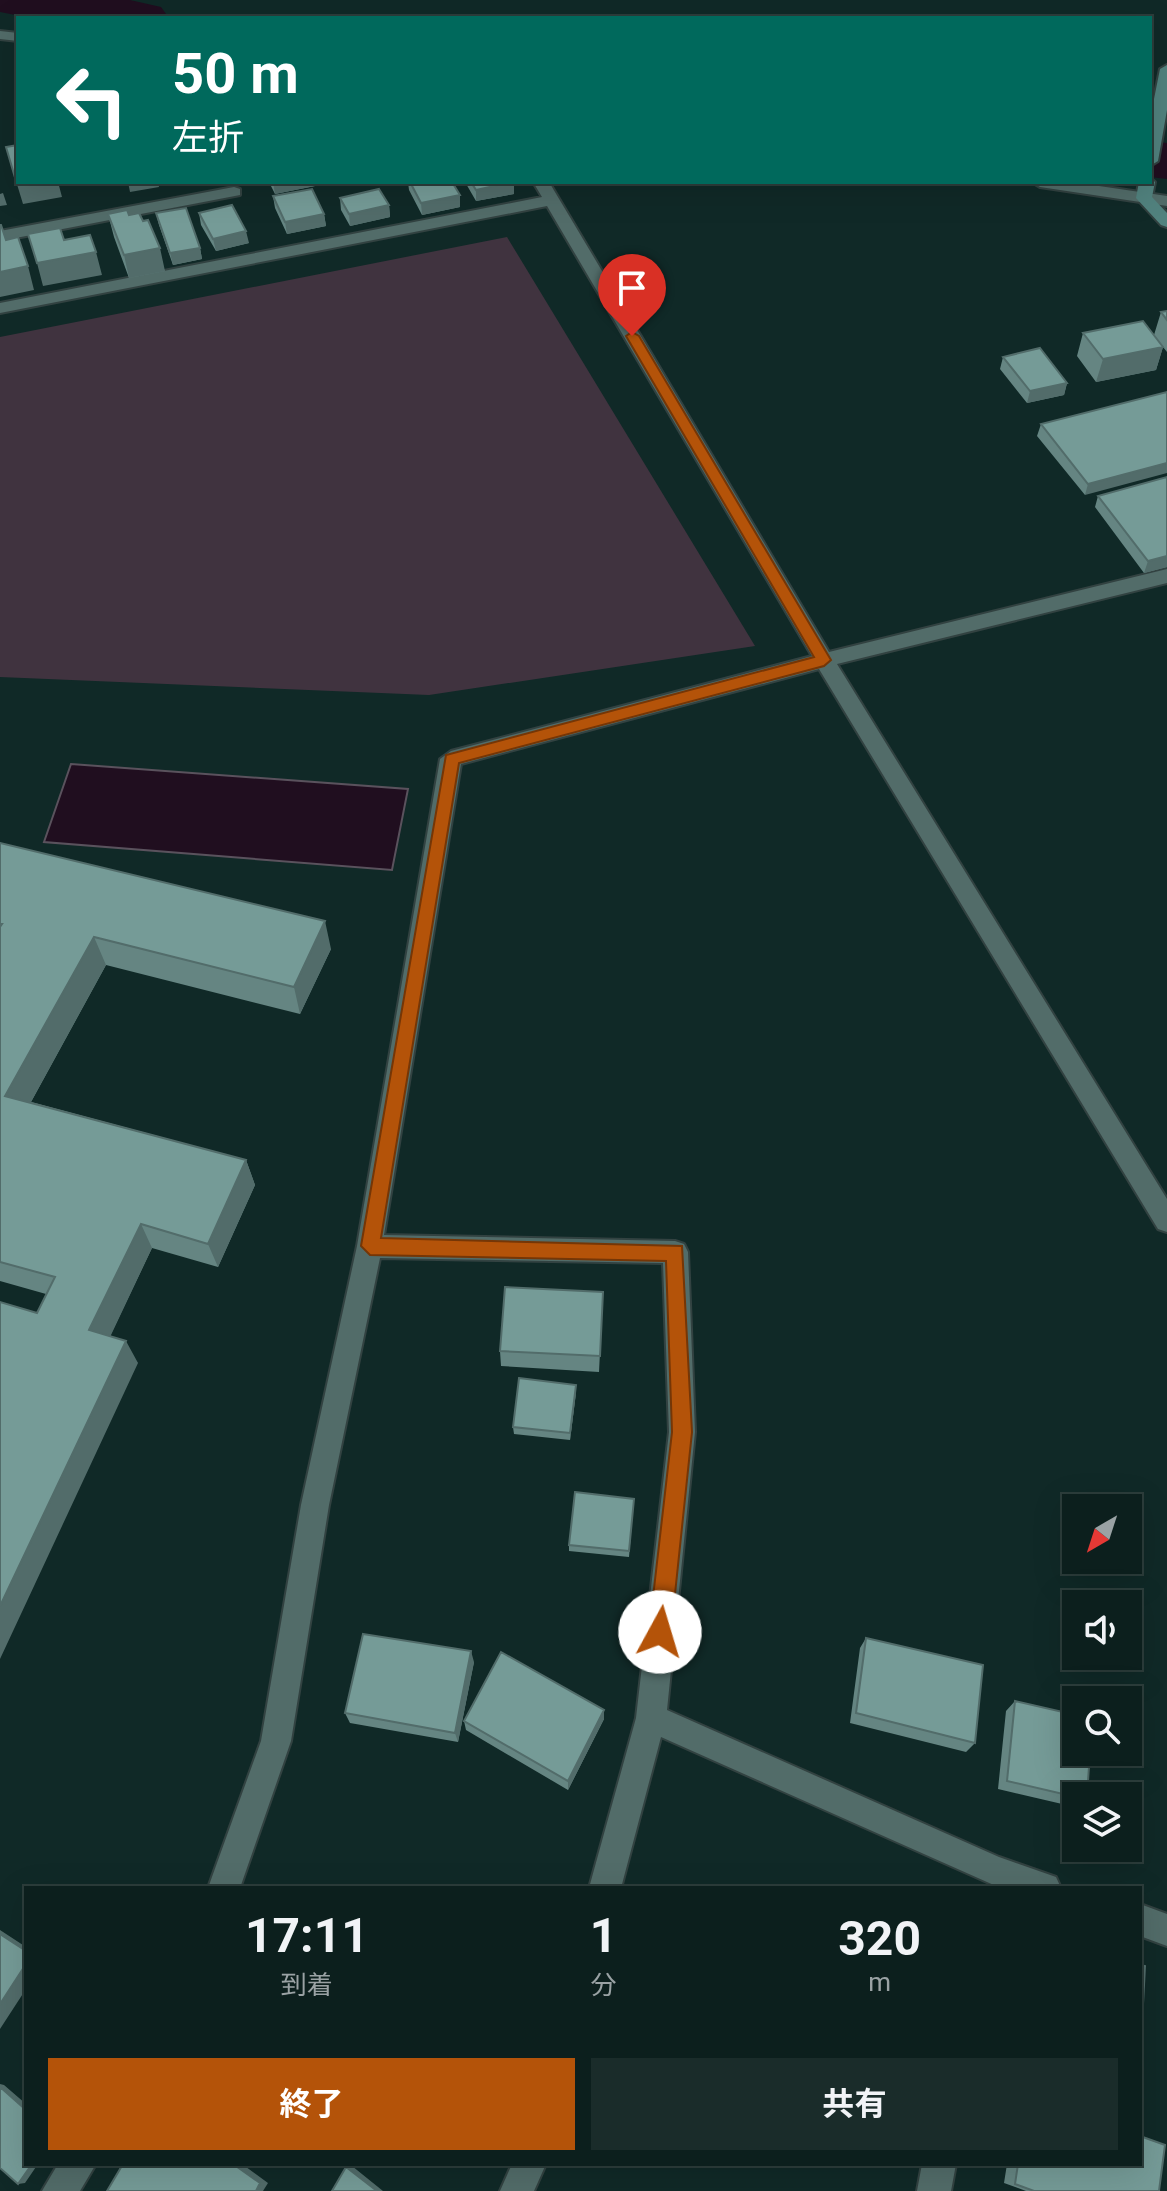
<!DOCTYPE html>
<html lang="ja">
<head>
<meta charset="utf-8">
<style>
  body { margin:0; font-family:Roboto,"Noto Sans JP",sans-serif; background:#1a2c2a; color:#f1f3f6; height:100vh; display:flex; flex-direction:column; font-size:30px; white-space:nowrap }
  * { box-sizing:border-box; margin:0 }
  p { font-size:26px; color:#9aa2a4 }
  .icon { flex:none; width:44px; height:44px; fill:none; stroke:currentColor; stroke-width:2; stroke-linecap:round; stroke-linejoin:round }
  .map { position:relative; flex:1; overflow:hidden }
  .panel { position:absolute; left:24px; top:1886px; width:1118px; height:280px; display:flex; flex-direction:column; background:#0c1f1d; border-radius:0px; box-shadow:0 8px 32px #0002,0 0 0 2px #2c3d3b }
  .panel>* { flex:none }
  .guide { position:absolute; left:16px; top:16px; width:1136px; height:168px; border-radius:0px; box-shadow:0 8px 32px #0002,0 0 0 2px #2c3d3b; background:#00695c; color:#fff; overflow:hidden }
  .needle { width:52px; rotate:219deg }
  .tools { position:absolute; left:1062px; top:1494px; display:grid; gap:16px }
  .tools a { display:grid; place-items:center; width:80px; height:80px; border-radius:0px; background:#0c1f1d; box-shadow:0 8px 32px #0002,0 0 0 2px #2c3d3b; font-size:40px }
  .pin { position:absolute; display:grid; place-items:center; width:68px; height:68px; color:#fff; margin:-82px -34px; border-radius:50% 50% 50% 0; rotate:-45deg; box-shadow:0 0 8px #0007 }
  .pin .icon { rotate:45deg }
  .me { position:absolute; width:88px; margin:-44px; rotate:6deg; stroke-linejoin:round; filter:drop-shadow(0 0 6px #0008) }
  .turn { display:flex; align-items:center; gap:28px; height:168px; padding:0 24px; font-size:36px }
  .turn .icon { width:104px; height:104px; stroke-width:2.5 }
  .turn b { display:block; font-size:56px; line-height:68px }
  .eta { display:flex; justify-content:space-evenly; align-items:center; height:136px; text-align:center }
  .eta b { font-size:48px; font-weight:700; line-height:56px }
  .action { display:flex; gap:16px; margin-top:auto; padding:16px 24px }
  .action a { flex:1; height:92px; border-radius:0px; background:#b45309; color:#fff; font-size:32px; font-weight:700; line-height:92px; text-align:center }
  .action a+a { background:#1a2c2a; color:#f1f3f6 }
  .map>svg:first-child { display:block }
  .green { fill:#40333f }
  .water { fill:#200e1f; stroke:#5a525d; stroke-width:2 }
  .lines { fill:none; stroke-linecap:round; stroke-linejoin:round }
  .river { fill:#200e1f; fill-rule:evenodd }
  .street-casing { stroke:#324241; stroke-width:4 }
  .secondary-casing { stroke:#324241; stroke-width:4 }
  .street { fill:#526c69; fill-rule:evenodd }
  .secondary { fill:#51827e; fill-rule:evenodd }
  .wall { fill:#658582 }
  .shaded-wall { fill:#526c6a }
  .building { fill:#759b97; stroke:#526c6a; stroke-width:2 }
  .route { fill:#b45309; stroke:#753606; stroke-width:2 }
</style>
</head>
<body>
<div class="map">
<svg width="1167" height="2191" viewBox="0 0 1167 2191">
  <rect width="100%" height="100%" fill="#102927"/>
  <path class="green" d="M 507,237 L 755,646 L 429,695 L 0,677 L 0,337 Z"/>
  <path class="water" d="M 71,764 L 408,789 L 392,870 L 44,842 Z"/>
  <g class="lines">
    <path class="river" d="M 0,0 L 130,0 L 161,7 L 169,18 L 31,18 L 0,12 Z
      M 1150,141 L 1167,143 L 1167,179 L 1150,177 Z"/>
    <defs>
      <path id="street" d="M 0,31 L 18,33 L 18,41 L 0,39 Z
        M 533,182 L 549,182 L 829,652 L 1167,569 L 1167,583 L 837,664 L 1167,1199 L 1167,1232 L 1158,1229 L 819,669 L 461,764 L 384,1235 L 675,1241 L 684,1244 L 688,1252 L 695,1432 L 667,1710 L 999,1857 L 1056,1877 L 1061,1888 L 996,1886 L 661,1737 L 621,1888 L 589,1888 L 636,1718 L 669,1432 L 663,1263 L 380,1258 L 329,1505 L 291,1741 L 240,1888 L 208,1888 L 261,1741 L 301,1505 L 357,1246 L 440,759 L 451,751 L 812,656 L 547,206 L 0,313 L 0,303 L 542,197 Z
        M 1032,182 L 1072,182 L 1167,196 L 1167,206 L 1040,187 Z
        M 234,187 L 240,189 L 240,195 L 0,241 L 0,231 Z
        M 1140,1904 L 1167,1914 L 1167,1946 L 1140,1936 Z
        M 58,2164 L 96,2164 L 80,2191 L 42,2191 Z
        M 512,2164 L 546,2164 L 534,2191 L 500,2191 Z
        M 922,2164 L 956,2164 L 951,2191 L 917,2191 Z"/>
      <path id="secondary" d="M 1167,65 L 1167,110 L 1158,161 L 1150,166 L 1150,119 L 1160,69 Z
        M 1150,178 L 1155,182 L 1152,197 L 1167,213 L 1167,227 L 1161,225 L 1136,198 L 1139,182 L 1150,182 Z"/>
    </defs>
    <use href="#street" class="street-casing"/>
    <use href="#secondary" class="secondary-casing"/>
    <use href="#street" class="street"/>
    <use href="#secondary" class="secondary"/>
  </g>
  <path class="wall" d="M 269,182 L 314,182 L 315,186 L 275,194 Z
    M 408,182 L 452,182 L 460,195 L 460,207 L 422,215 L 409,190 Z
    M 465,182 L 514,182 L 514,194 L 476,201 Z
    M 273,196 L 324,214 L 326,226 L 287,234 L 275,208 Z
    M 340,198 L 389,205 L 390,217 L 350,226 L 341,210 Z
    M 156,213 L 200,248 L 202,259 L 173,265 L 159,225 Z
    M 199,213 L 249,243 L 216,251 L 201,225 Z
    M 108,214 L 129,215 L 165,271 L 129,278 L 114,237 Z
    M 1167,311 L 1167,352 L 1163,347 L 1156,370 L 1096,382 L 1077,356 L 1083,333 L 1154,335 L 1161,312 Z
    M 1003,357 L 1067,383 L 1064,395 L 1027,403 L 1000,369 Z
    M 1167,392 L 1085,495 L 1037,436 L 1041,424 Z
    M 1098,496 L 1167,567 L 1144,573 L 1095,507 Z
    M 0,843 L 331,949 L 300,1014 L 106,965 L 31,1102 L 246,1160 L 255,1185 L 218,1267 L 152,1248 L 110,1336 L 138,1363 L 37,1313 L 46,1294 L 0,1281 Z
    M 603,1292 L 599,1372 L 501,1366 L 500,1351 Z
    M 576,1392 L 570,1440 L 514,1434 L 513,1427 Z
    M 634,1499 L 629,1557 L 569,1551 L 569,1545 Z
    M 866,1638 L 975,1743 L 966,1752 L 850,1723 L 860,1648 Z
    M 474,1662 L 458,1742 L 350,1723 L 345,1713 Z
    M 1015,1701 L 1076,1796 L 1075,1807 L 998,1789 L 1006,1711 Z
    M 604,1710 L 604,1719 L 568,1790 L 466,1730 L 464,1721 Z
    M 1007,2164 L 1140,2164 L 1159,2191 L 1026,2191 L 1004,2183 Z"/>
  <path class="shaded-wall" d="M 16,181 L 58,182 L 62,197 L 23,204 Z
    M 128,182 L 158,182 L 159,187 L 130,192 Z
    M 273,182 L 314,182 L 315,186 L 275,194 Z
    M 514,182 L 514,194 L 476,201 L 476,190 Z
    M 3,193 L 7,205 L 0,206 L 0,194 Z
    M 460,195 L 460,207 L 422,215 L 421,203 Z
    M 389,205 L 390,217 L 350,226 L 349,214 Z
    M 324,214 L 326,226 L 287,234 L 285,222 Z
    M 246,231 L 249,243 L 216,251 L 213,239 Z
    M 160,248 L 165,271 L 129,278 L 124,255 Z
    M 200,248 L 202,259 L 173,265 L 170,253 Z
    M 96,252 L 102,275 L 43,286 L 37,263 Z
    M 28,266 L 34,290 L 0,297 L 0,272 Z
    M 1163,347 L 1156,370 L 1096,382 L 1103,359 Z
    M 1067,383 L 1064,395 L 1027,403 L 1030,391 Z
    M 1167,463 L 1167,473 L 1085,495 L 1088,484 Z
    M 1167,556 L 1167,567 L 1144,573 L 1148,561 Z
    M 325,921 L 331,949 L 300,1014 L 294,987 Z
    M 94,937 L 106,965 L 20,1122 L 5,1096 Z
    M 246,1160 L 255,1185 L 218,1267 L 208,1244 Z
    M 141,1224 L 152,1248 L 103,1352 L 89,1330 Z
    M 126,1341 L 138,1363 L 0,1659 L 0,1606 Z
    M 576,1385 L 576,1392 L 570,1440 L 570,1433 Z
    M 471,1651 L 474,1662 L 458,1742 L 455,1733 Z
    M 604,1710 L 604,1719 L 568,1790 L 568,1781 Z
    M 0,1930 L 26,1947 L 26,1951 L 0,1934 Z
    M 26,1964 L 26,1989 L 0,2029 L 0,2004 Z
    M 0,2084 L 4,2085 L 26,2104 L 26,2110 L 0,2087 Z
    M 32,2164 L 38,2164 L 25,2183 L 18,2184 Z
    M 233,2164 L 242,2164 L 268,2183 L 263,2191 L 256,2191 Z
    M 352,2166 L 383,2191 L 377,2191 L 346,2167 Z"/>
  <path class="building" d="M 18,145 L 18,181 L 16,181 L 6,147 Z
    M 410,182 L 452,182 L 460,195 L 421,203 Z
    M 471,182 L 512,182 L 476,190 Z
    M 312,189 L 324,214 L 285,222 L 273,196 Z
    M 379,189 L 389,205 L 349,214 L 340,198 Z
    M 232,205 L 246,231 L 213,239 L 199,213 Z
    M 186,208 L 200,248 L 170,253 L 156,213 Z
    M 127,210 L 129,215 L 139,213 L 143,221 L 148,220 L 160,248 L 124,255 L 108,214 Z
    M 0,225 L 1,225 L 6,240 L 18,237 L 28,266 L 0,272 Z
    M 60,228 L 64,240 L 90,235 L 96,252 L 37,263 L 28,234 Z
    M 1167,311 L 1167,320 L 1161,312 Z
    M 1143,321 L 1163,347 L 1103,359 L 1083,333 Z
    M 1040,348 L 1067,383 L 1030,391 L 1003,357 Z
    M 1167,392 L 1167,463 L 1088,484 L 1041,424 Z
    M 1167,477 L 1167,556 L 1148,561 L 1098,496 Z
    M 0,843 L 325,921 L 294,987 L 94,937 L 5,1096 L 246,1160 L 208,1244 L 141,1224 L 89,1330 L 126,1341 L 0,1606 L 0,1302 L 37,1313 L 55,1277 L 0,1262 L 0,927 L 2,924 L 0,924 Z
    M 505,1287 L 603,1292 L 600,1356 L 500,1351 Z
    M 519,1378 L 576,1385 L 570,1433 L 513,1427 Z
    M 575,1492 L 634,1499 L 629,1551 L 569,1545 Z
    M 363,1634 L 471,1651 L 455,1733 L 345,1713 Z
    M 866,1638 L 983,1665 L 975,1743 L 856,1713 Z
    M 501,1652 L 604,1710 L 568,1781 L 464,1721 Z
    M 1015,1701 L 1076,1715 L 1076,1752 L 1090,1752 L 1087,1796 L 1076,1797 L 1007,1781 Z
    M 0,1934 L 26,1951 L 26,1964 L 0,2004 Z
    M 1140,1965 L 1145,1966 L 1140,2061 Z
    M 0,2087 L 26,2110 L 26,2164 L 32,2164 L 18,2184 L 0,2168 Z
    M 1140,2136 L 1165,2145 L 1159,2191 L 1034,2191 L 1015,2184 L 1018,2164 L 1140,2164 Z
    M 123,2164 L 233,2164 L 260,2183 L 256,2191 L 107,2191 Z
    M 346,2167 L 377,2191 L 332,2191 Z"/>
  <path class="route" d="M 632,332 L 639,336 L 831,660 L 824,666 L 459,763 L 381,1238 L 682,1246 L 692,1432 L 671,1632 L 668,1640 L 660,1643 L 653,1640 L 649,1632 L 672,1432 L 666,1261 L 370,1255 L 361,1246 L 446,755 L 814,657 L 626,336 Z"/>
</svg>
<div class="tools">
<a><svg class="needle" viewBox="-14 -14 28 28"><path d="M0-13l5 13h-10z" fill="#e53935"/><path d="M0 13l5-13h-10z" fill="#9aa2a4"/></svg></a>
<a><svg class="icon" aria-label="sound" viewBox="0 0 24 24"><path d="M4 9h4l5-4v14l-5-4H4zM17 9q2 3 0 6"/></svg></a>
<a><svg class="icon" aria-label="search" viewBox="0 0 24 24"><circle cx="10" cy="10" r="6"/><path d="M15 15l6 6"/></svg></a>
<a><svg class="icon" aria-label="layers" viewBox="0 0 24 24"><path d="M12 4l9 5-9 5-9-5zM3 14l9 5 9-5"/></svg></a>
</div>
<div class="pin" style="left:632px;top:336px;background:#d93025"><svg class="icon" aria-label="arrive" viewBox="0 0 24 24"><path d="M6 21V4h12l-3 4 3 4H6"/></svg></div>
<svg class="me" style="left:660px;top:1632px" viewBox="-20 -20 40 40"><circle r="19" fill="#fff"/><path d="M0-13L10 11 0 6-10 11z" fill="#b45309"/></svg>
<div class="guide">
<div class="turn"><svg class="icon" aria-label="left" viewBox="0 0 24 24"><path d="M17 20v-9H6M10 6l-5 5 5 5"/></svg><div><b>50 m</b>左折</div></div>
</div>
<section class="panel">
<div class="eta">
<div><b>17:11</b><p>到着</p></div>
<div><b>1</b><p>分</p></div>
<div><b>320</b><p>m</p></div>
</div>
<div class="action"><a>終了</a><a>共有</a></div>
</section>
</div>
</body>
</html>
